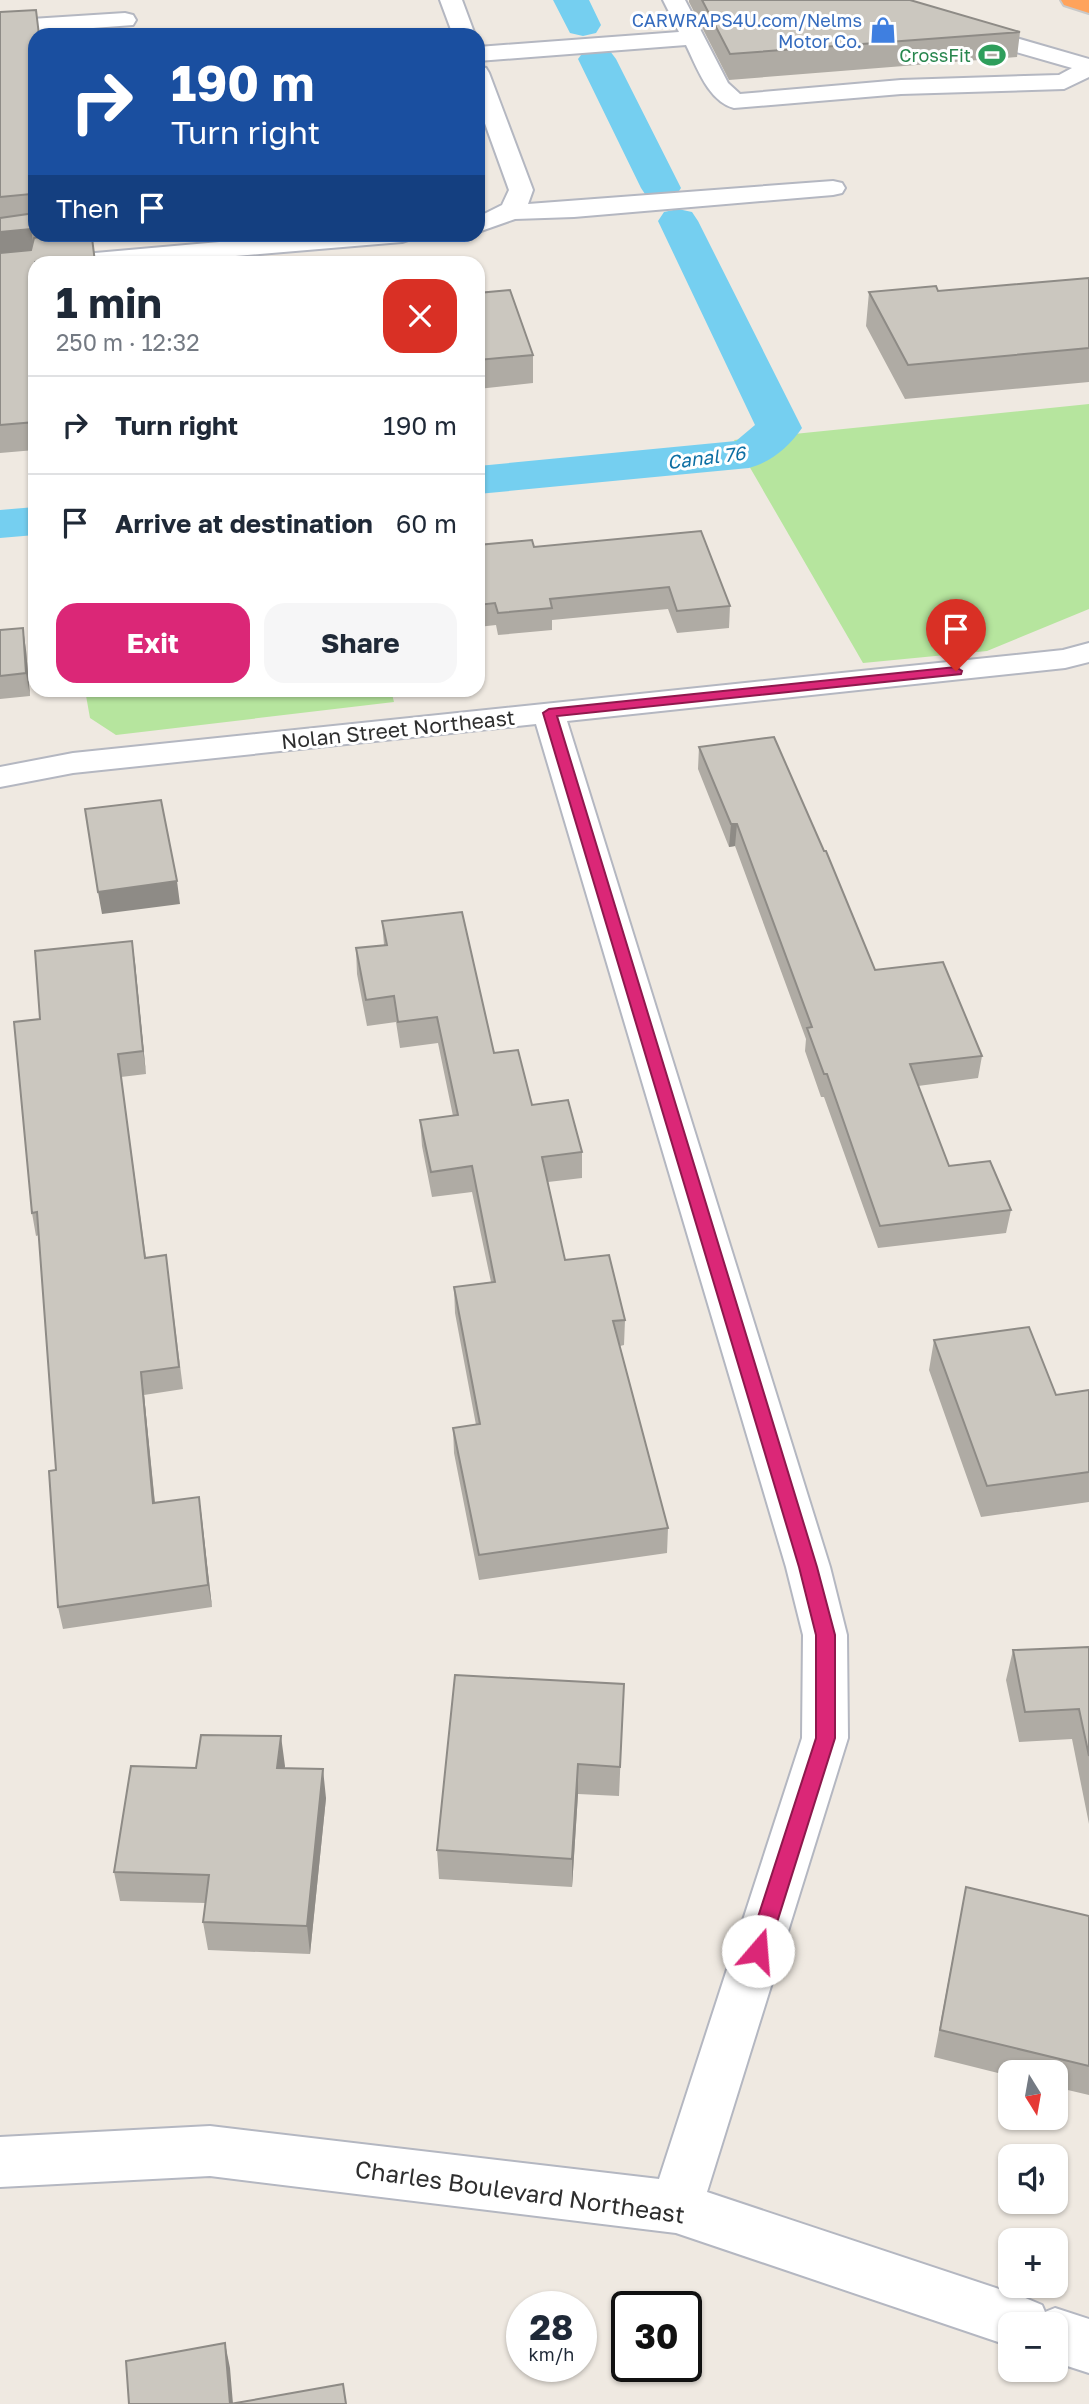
<!DOCTYPE html>
<html lang="en">
<head>
<meta charset="utf-8">
<style>
  body { margin:0; font-family:"Golos Text",sans-serif; background:#f6f6f7; color:#1f2937; height:100vh; display:flex; flex-direction:column; font-size:26px; white-space:nowrap }
  * { box-sizing:border-box; margin:0 }
  p { font-size:23px; color:#747a83 }
  .icon { flex:none; width:38px; height:38px; fill:none; stroke:currentColor; stroke-width:2; stroke-linecap:round; stroke-linejoin:round }
  .map { position:relative; flex:1; overflow:hidden }
  .side { position:absolute; left:28px; top:256px; width:457px; height:441px; display:flex; flex-direction:column; background:#fff; border-radius:21px; box-shadow:0 2px 5px #0004 }
  .side>* { flex:none }
  .hud { position:absolute; left:28px; top:28px; width:457px; height:214px; border-radius:21px; box-shadow:0 2px 5px #0004; background:#1a4fa0; color:#fff; overflow:hidden }
  .needle { width:46px; rotate:169deg }
  .buttons { position:absolute; left:998px; top:2060px; display:grid; gap:14px }
  .buttons a { display:grid; place-items:center; width:70px; height:70px; border-radius:14px; background:#fff; box-shadow:0 2px 5px #0004; font-size:35px }
  .speed { position:absolute; left:506px; top:2291px; display:flex; gap:14px; font-size:35px; font-weight:700; text-align:center }
  .speed>* { display:grid; place-content:center; width:91px; height:91px; border-radius:50%; background:#fff; box-shadow:0 2px 5px #0004; line-height:1 }
  .speed small { font-size:18px; font-weight:400 }
  .speed .limit { border:4px solid #111; border-radius:10px; background:#fff; color:#111 }
  .pin { position:absolute; display:grid; place-items:center; width:60px; height:60px; color:#fff; margin:-72px -30px; border-radius:50% 50% 50% 0; rotate:-45deg; box-shadow:0 0 7px #0007 }
  .pin .icon { rotate:45deg }
  .me { position:absolute; width:77px; margin:-38px; rotate:18deg; stroke-linejoin:round; filter:drop-shadow(0 0 5px #0008) }
  .turn { display:flex; align-items:center; gap:24px; height:147px; padding:0 28px; font-size:32px }
  .turn .icon { width:91px; height:91px; stroke-width:2.5 }
  .turn b { display:block; font-size:49px; line-height:60px }
  .then { display:flex; align-items:center; height:66px; padding:0 28px; background:#0003; gap:14px; font-size:26px }
  .round { display:grid; place-items:center; flex:none; width:74px; height:74px; border-radius:21px; background:#f6f6f7 }
  .headline { display:flex; align-items:center; justify-content:space-between; height:119px; padding:0 28px }
  h1 { font-size:42px; font-weight:700; line-height:52px }
  .cta { display:flex; gap:14px; margin-top:auto; padding:14px 28px }
  .cta a { flex:1; height:80px; border-radius:21px; background:#db2777; color:#fff; font-size:28px; font-weight:700; line-height:80px; text-align:center }
  .cta a+a { background:#f6f6f7; color:#1f2937 }
  ul { padding:0; list-style:none }
  li { display:flex; align-items:center; gap:21px; height:98px; padding:0 28px; border-top:2px solid #e0e1e3 }
  li div { flex:1 }
  li b { display:block; font-size:26px }
  li em { font-style:normal }
  .map>svg:first-child { display:block }
  .green { fill:#b6e59e }
  .lines { fill:none; stroke-linecap:round; stroke-linejoin:round }
  .canal { fill:#75cff0; fill-rule:evenodd }
  .minor-casing { stroke:#b4b7c1; stroke-width:4 }
  .highway-casing { stroke:#c9c9c9; stroke-width:4 }
  .minor { fill:#fff; fill-rule:evenodd }
  .highway { fill:#ffa35c; fill-rule:evenodd }
  .wall { fill:#afaba4 }
  .shaded-wall { fill:#8e8b86 }
  .building { fill:#cbc7bf; stroke:#8e8b86; stroke-width:2 }
  .route { fill:#db2777; stroke:#8e194d; stroke-width:2 }
  .labels { text-anchor:middle; dominant-baseline:central; stroke-width:6; stroke-linejoin:round; paint-order:stroke }
  .far-shop-label { font-size:18px; fill:#366cbe; stroke:#fff; text-anchor:end }
  .far-leisure-label { font-size:18px; fill:#27864d; stroke:#fff; text-anchor:end }
  .far-water-label { font-size:19px; font-style:italic; fill:#0d6fa3; stroke:#fff }
  .street-label { font-size:21px; fill:#2e2e2e; stroke:#fff }
  .near-street-label { font-size:24px; fill:#2e2e2e; stroke:#fff }
</style>
</head>
<body>
<div class="map">
<svg width="1089" height="2404" viewBox="0 0 1089 2404">
  <rect width="100%" height="100%" fill="#efe9e1"/>
  <path class="green" d="M 1089,404 L 1089,609 L 987,651 L 863,663 L 734,440 Z
    M 85,690 L 391,690 L 394,702 L 116,735 L 90,718 Z"/>
  <g class="lines">
    <path class="canal" d="M 553,0 L 589,0 L 601,25 L 596,33 L 583,36 L 570,33 Z
      M 597,48 L 610,51 L 616,59 L 681,188 L 675,197 L 661,200 L 647,197 L 641,188 L 578,59 L 584,51 Z
      M 678,209 L 692,212 L 698,221 L 802,428 C 789,447 771,462 749,468 L 478,494 L 478,466 L 736,441 L 755,425 L 658,221 L 664,212 Z
      M 35,507 L 35,535 L 0,538 L 0,510 Z"/>
    <defs>
      <path id="minor" d="M 440,0 L 462,0 L 475,35 L 453,35 Z
        M 663,0 L 685,0 L 728,83 L 740,94 L 901,80 L 1059,75 L 1072,68 L 960,36 L 957,31 L 960,26 L 968,24 L 1089,59 L 1089,77 L 1064,89 L 901,94 L 734,108 C 708,101 697,67 686,45 L 478,61 L 478,47 L 679,32 Z
        M 125,13 L 133,15 L 136,20 L 133,25 L 0,35 L 0,21 Z
        M 478,66 L 486,68 L 489,73 L 533,190 L 528,204 L 833,181 L 842,183 L 845,188 L 842,193 L 833,195 L 574,217 L 515,219 L 478,232 L 478,217 L 502,205 L 509,190 L 478,104 Z
        M 310,234 L 414,234 L 411,239 L 402,242 L 165,262 L 71,262 L 75,257 L 84,254 Z
        M 1089,643 L 1089,662 L 1065,668 L 567,721 L 830,1567 L 847,1635 L 848,1738 L 707,2192 L 1023,2297 L 1042,2305 L 1045,2312 L 1055,2308 L 1089,2319 L 1089,2373 L 1055,2362 L 1055,2324 L 1010,2324 L 1010,2346 L 676,2233 L 210,2176 L 0,2187 L 0,2137 L 210,2126 L 659,2179 L 802,1738 L 803,1635 L 786,1567 L 536,724 L 73,773 L 0,787 L 0,767 L 73,753 L 1063,650 Z"/>
      <path id="highway" d="M 1061,0 L 1089,0 L 1089,13 L 1064,5 Z"/>
    </defs>
    <use href="#minor" class="minor-casing"/>
    <use href="#highway" class="highway-casing"/>
    <use href="#minor" class="minor"/>
    <use href="#highway" class="highway"/>
  </g>
  <path class="wall" d="M 689,0 L 910,0 L 1020,32 L 1017,57 L 729,80 L 689,2 Z
    M 0,12 L 35,35 L 35,234 L 91,234 L 95,262 L 35,262 L 35,450 L 0,453 Z
    M 1089,278 L 1089,382 L 905,399 L 866,326 L 869,292 L 938,291 Z
    M 478,293 L 533,355 L 533,383 L 478,389 Z
    M 478,545 L 534,547 L 730,606 L 729,628 L 677,633 L 668,609 L 552,620 L 552,630 L 498,635 L 496,625 L 478,627 Z
    M 0,630 L 26,650 L 30,696 L 0,699 Z
    M 699,747 L 875,970 L 982,1056 L 978,1078 L 918,1086 L 949,1166 L 1011,1210 L 1006,1233 L 878,1248 L 824,1097 L 821,1097 L 805,1051 L 806,1039 L 735,846 L 729,847 L 698,769 Z
    M 382,921 L 494,1053 L 532,1105 L 582,1152 L 582,1178 L 548,1182 L 565,1260 L 625,1320 L 624,1345 L 620,1346 L 668,1528 L 667,1553 L 479,1580 L 454,1453 L 453,1428 L 476,1425 L 455,1313 L 454,1287 L 491,1282 L 472,1192 L 432,1197 L 422,1146 L 420,1120 L 453,1116 L 438,1043 L 400,1048 L 396,1022 L 367,1026 L 357,974 L 356,948 L 384,945 Z
    M 135,963 L 146,1074 L 121,1077 L 146,1258 L 169,1278 L 183,1389 L 144,1395 L 155,1503 L 199,1497 L 212,1607 L 63,1629 L 58,1607 L 56,1470 L 39,1235 L 36,1236 L 32,1213 L 40,1019 Z
    M 934,1340 L 1056,1395 L 1089,1390 L 1089,1502 L 981,1517 L 929,1370 Z
    M 1089,1647 L 1089,1824 L 1072,1739 L 1019,1742 L 1006,1680 L 1013,1650 Z
    M 624,1684 L 619,1796 L 578,1794 L 572,1887 L 439,1879 L 437,1850 Z
    M 285,1766 L 284,1768 L 326,1798 L 310,1954 L 208,1950 L 203,1922 L 206,1903 L 120,1901 L 114,1872 L 196,1768 Z
    M 966,1887 L 1089,1916 L 1089,2095 L 1055,2087 L 1055,2072 L 1010,2072 L 1010,2076 L 934,2057 Z"/>
  <path class="shaded-wall" d="M 31,229 L 35,255 L 0,259 L 0,232 Z
    M 66,234 L 91,234 L 93,251 L 74,255 L 65,236 Z
    M 23,628 L 26,650 L 30,696 L 26,673 Z
    M 731,824 L 737,824 L 735,846 L 729,847 Z
    M 177,881 L 180,904 L 102,914 L 98,892 Z
    M 132,941 L 135,963 L 146,1074 L 143,1051 Z
    M 141,1372 L 144,1395 L 157,1525 L 153,1503 Z
    M 199,1497 L 202,1519 L 212,1607 L 208,1585 Z
    M 281,1736 L 285,1766 L 281,1797 L 277,1768 Z
    M 578,1764 L 578,1794 L 572,1887 L 572,1859 Z
    M 323,1769 L 326,1798 L 310,1954 L 307,1926 Z
    M 225,2343 L 230,2368 L 233,2404 L 230,2404 Z"/>
  <path class="building" d="M 702,0 L 910,0 L 1020,32 L 730,54 Z
    M 36,10 L 39,35 L 35,35 L 35,205 L 34,205 L 34,197 L 31,194 L 0,197 L 0,12 Z
    M 35,213 L 35,231 L 31,229 L 0,232 L 0,218 Z
    M 41,234 L 66,234 L 65,236 L 67,238 L 92,238 L 95,262 L 35,262 L 35,422 L 0,425 L 0,253 L 31,250 L 34,238 L 44,236 Z
    M 1089,278 L 1089,348 L 908,365 L 869,292 L 936,286 L 938,291 Z
    M 510,290 L 533,355 L 478,360 L 478,293 Z
    M 701,531 L 730,606 L 677,611 L 669,587 L 550,599 L 552,608 L 498,613 L 495,603 L 478,605 L 478,545 L 532,540 L 534,547 Z
    M 23,628 L 26,673 L 0,676 L 0,630 Z
    M 774,737 L 824,851 L 826,851 L 875,970 L 943,962 L 982,1056 L 910,1064 L 949,1166 L 990,1161 L 1011,1210 L 880,1226 L 827,1074 L 824,1074 L 807,1028 L 812,1027 L 737,824 L 731,824 L 699,747 Z
    M 161,800 L 177,881 L 98,892 L 85,809 Z
    M 462,912 L 494,1053 L 518,1050 L 532,1105 L 568,1100 L 582,1152 L 542,1157 L 565,1260 L 609,1255 L 625,1320 L 613,1321 L 668,1528 L 479,1555 L 453,1428 L 480,1424 L 454,1287 L 495,1282 L 472,1166 L 431,1172 L 420,1120 L 458,1115 L 437,1017 L 398,1022 L 394,996 L 366,1000 L 356,948 L 387,945 L 382,921 Z
    M 132,941 L 143,1051 L 118,1054 L 145,1258 L 166,1255 L 179,1367 L 141,1372 L 153,1503 L 199,1497 L 208,1585 L 58,1607 L 49,1471 L 56,1470 L 37,1212 L 32,1213 L 14,1022 L 40,1019 L 35,951 Z
    M 1029,1327 L 1056,1395 L 1089,1390 L 1089,1472 L 987,1486 L 934,1340 Z
    M 1089,1647 L 1089,1756 L 1079,1709 L 1025,1712 L 1013,1650 Z
    M 455,1675 L 624,1684 L 620,1767 L 578,1764 L 572,1859 L 437,1850 Z
    M 201,1735 L 281,1736 L 277,1768 L 323,1769 L 307,1926 L 203,1922 L 209,1875 L 114,1872 L 131,1766 L 196,1768 Z
    M 966,1887 L 1089,1916 L 1089,2066 L 940,2030 Z
    M 225,2343 L 230,2404 L 343,2384 L 346,2404 L 129,2404 L 126,2361 Z"/>
  <path class="route" d="M 956,667 L 962,671 L 961,674 L 557,716 L 817,1567 L 835,1635 L 835,1738 L 768,1951 L 765,1957 L 758,1960 L 750,1957 L 747,1951 L 816,1738 L 816,1635 L 799,1567 L 543,713 L 549,709 Z"/>
  <defs>
    <symbol id="shop-bare" viewBox="-9 -9 18 18"><path d="M-5-2.5h2.3a2.7 3.5 0 0 1 5.4 0H5L5.5 6h-11ZM-1.5-2.5h3a1.5 2.3 0 0 0-3 0Z" fill="#3f7fe0" stroke="#fff" stroke-width="2.5" paint-order="stroke"/></symbol>
    <symbol id="stadium-bare" viewBox="-9 -9 18 18"><path d="M0-5a6.5 5 0 1 0 0 10a6.5 5 0 1 0 0-10ZM-3.5-1.8h7v3.6h-7Z" fill="#2e9e5b" stroke="#fff" stroke-width="2.5" paint-order="stroke"/></symbol>
  </defs>
  <g fill-rule="evenodd">
    <use href="#shop-bare" x="864" y="11" width="38" height="38"/>
    <use href="#stadium-bare" x="973" y="36" width="38" height="38"/>
  </g>
  <g class="labels">
    <g class="far-shop-label">
      <text x="862" y="20">CARWRAPS4U.com/Nelms<tspan x="862" dy="21">Motor Co.</tspan></text>
    </g>
    <g class="far-leisure-label">
      <text x="971" y="55">CrossFit</text>
    </g>
    <g class="far-water-label">
      <text transform="translate(706 457) rotate(-7)">Canal 76</text>
    </g>
    <g class="street-label">
      <text transform="translate(398 729) rotate(-6)">Nolan Street Northeast</text>
    </g>
    <g class="near-street-label">
      <text transform="translate(520 2191) rotate(8)">Charles Boulevard Northeast</text>
    </g>
  </g>
</svg>
<div class="buttons">
<a><svg class="needle" viewBox="-14 -14 28 28"><path d="M0-13l5 13h-10z" fill="#e53935"/><path d="M0 13l5-13h-10z" fill="#747a83"/></svg></a>
<a><svg class="icon" aria-label="sound" viewBox="0 0 24 24"><path d="M4 9h4l5-4v14l-5-4H4zM17 9q2 3 0 6"/></svg></a>
<a>+</a>
<a>−</a>
</div>
<div class="speed"><div>28<small>km/h</small></div><div class="limit">30</div></div>
<div class="pin" style="left:956px;top:671px;background:#d93025"><svg class="icon" aria-label="arrive" viewBox="0 0 24 24"><path d="M6 21V4h12l-3 4 3 4H6"/></svg></div>
<svg class="me" style="left:758px;top:1951px" viewBox="-20 -20 40 40"><circle r="19" fill="#fff"/><path d="M0-13L10 11 0 6-10 11z" fill="#db2777"/></svg>
<div class="hud">
<div class="turn"><svg class="icon" aria-label="right" viewBox="0 0 24 24"><path d="M7 20v-9h11M14 6l5 5-5 5"/></svg><div><b>190 m</b>Turn right</div></div>
<div class="then">Then<svg class="icon" aria-label="arrive" viewBox="0 0 24 24"><path d="M6 21V4h12l-3 4 3 4H6"/></svg></div>
</div>
<section class="side">
<div class="headline"><div><h1>1 min</h1><p>250 m · 12:32</p></div><a class="round" style="background:#d93025;color:#fff"><svg class="icon" aria-label="close" viewBox="0 0 24 24"><path d="M6 6l12 12M18 6L6 18"/></svg></a></div>
<ul>
<li><svg class="icon" aria-label="right" viewBox="0 0 24 24"><path d="M7 20v-9h11M14 6l5 5-5 5"/></svg><div><b>Turn right</b></div><em>190 m</em></li>
<li><svg class="icon" aria-label="arrive" viewBox="0 0 24 24"><path d="M6 21V4h12l-3 4 3 4H6"/></svg><div><b>Arrive at destination</b></div><em>60 m</em></li>
</ul>
<div class="cta"><a>Exit</a><a>Share</a></div>
</section>
</div>
</body>
</html>
